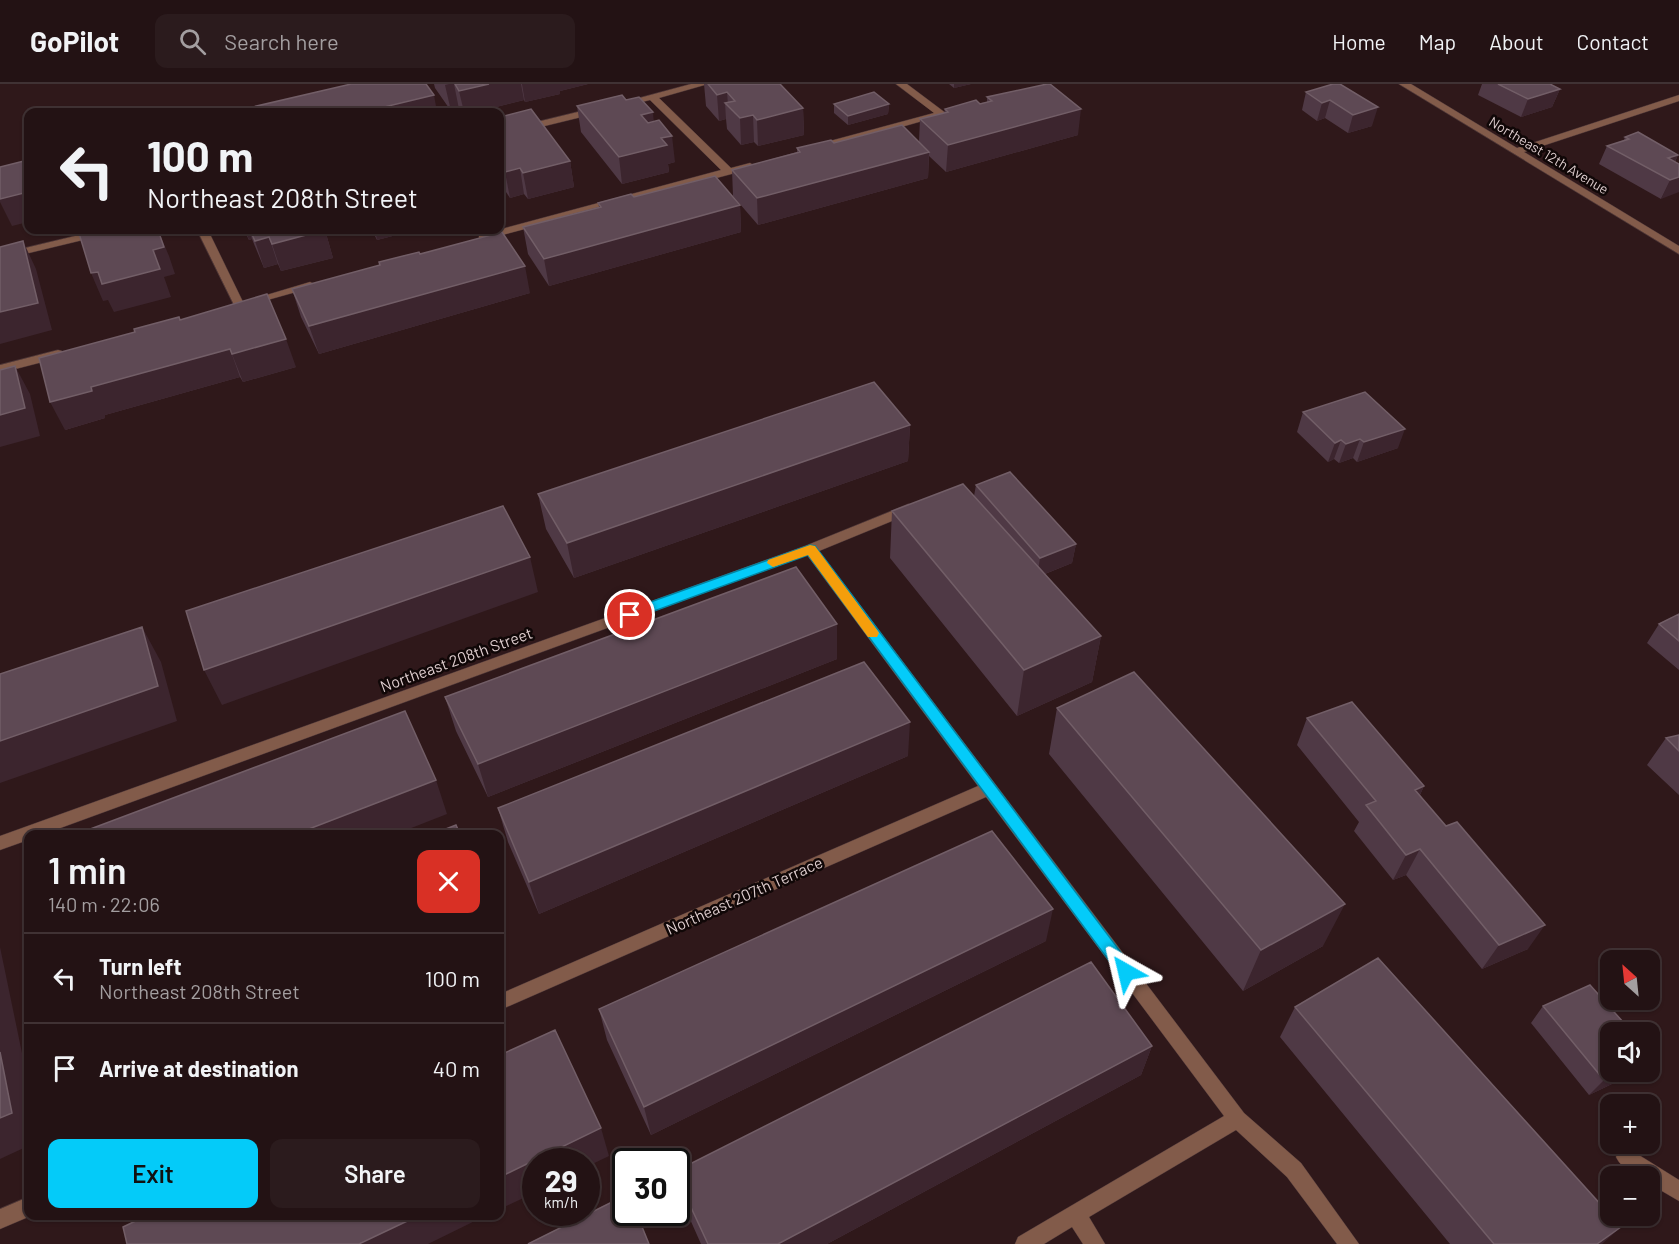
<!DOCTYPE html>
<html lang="en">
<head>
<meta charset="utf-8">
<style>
  body { margin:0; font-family:Barlow,sans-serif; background:#2b1b1d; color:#f1f3f6; height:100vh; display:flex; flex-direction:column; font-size:22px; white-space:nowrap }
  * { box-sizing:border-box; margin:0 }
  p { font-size:20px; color:#a39ea0 }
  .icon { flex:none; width:33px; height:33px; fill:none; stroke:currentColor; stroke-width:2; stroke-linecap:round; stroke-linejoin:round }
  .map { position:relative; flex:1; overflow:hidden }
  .sheet { position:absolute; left:24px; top:746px; width:480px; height:390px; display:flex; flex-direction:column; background:#231214; border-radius:12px; box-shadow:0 2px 4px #0004,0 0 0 2px #403234 }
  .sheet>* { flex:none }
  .guide { position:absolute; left:24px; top:24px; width:480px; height:126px; border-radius:12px; box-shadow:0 2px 4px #0004,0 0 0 2px #403234; background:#231214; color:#f1f3f6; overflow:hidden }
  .needle { width:39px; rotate:333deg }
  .tools { position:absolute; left:1600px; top:866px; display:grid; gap:12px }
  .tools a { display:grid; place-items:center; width:60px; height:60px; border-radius:12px; background:#231214; box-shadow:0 2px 4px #0004,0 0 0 2px #403234; font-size:30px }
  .speed { position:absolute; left:522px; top:1064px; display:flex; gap:12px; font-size:30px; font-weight:700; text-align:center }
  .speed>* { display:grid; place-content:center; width:78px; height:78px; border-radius:50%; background:#231214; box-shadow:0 2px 4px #0004,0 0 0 2px #403234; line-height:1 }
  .speed small { font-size:15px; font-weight:400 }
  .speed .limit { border:3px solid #111; border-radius:9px; background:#fff; color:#111 }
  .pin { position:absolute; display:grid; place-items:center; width:51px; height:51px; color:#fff; margin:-26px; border:3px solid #fff; border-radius:50%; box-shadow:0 2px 6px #0007 }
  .me { position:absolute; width:66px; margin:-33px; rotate:323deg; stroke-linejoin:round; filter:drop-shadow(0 0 4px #0008) }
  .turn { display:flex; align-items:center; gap:21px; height:126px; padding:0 24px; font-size:27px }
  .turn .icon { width:78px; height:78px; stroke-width:2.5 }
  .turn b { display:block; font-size:42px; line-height:51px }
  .round { display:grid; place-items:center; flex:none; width:63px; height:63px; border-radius:12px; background:#2b1b1d }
  .summary { display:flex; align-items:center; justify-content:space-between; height:102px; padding:0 24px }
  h1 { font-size:36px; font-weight:600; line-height:45px }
  .primary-button { display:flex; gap:12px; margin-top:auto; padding:12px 24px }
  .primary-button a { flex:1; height:69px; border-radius:12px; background:#04cbf9; color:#111; font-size:24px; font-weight:600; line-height:69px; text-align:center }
  .primary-button a+a { background:#2b1b1d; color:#f1f3f6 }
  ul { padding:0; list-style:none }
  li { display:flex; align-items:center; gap:18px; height:90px; padding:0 24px; border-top:2px solid #403234 }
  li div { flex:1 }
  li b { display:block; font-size:22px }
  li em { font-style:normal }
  header { display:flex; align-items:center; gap:36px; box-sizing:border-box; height:84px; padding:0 30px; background:#231214; border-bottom:2px solid #403234 }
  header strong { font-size:28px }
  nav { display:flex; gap:33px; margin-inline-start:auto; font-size:21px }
  .search { width:420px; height:54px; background:#2b1b1d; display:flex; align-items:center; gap:15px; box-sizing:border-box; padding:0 21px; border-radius:12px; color:#a39ea0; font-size:22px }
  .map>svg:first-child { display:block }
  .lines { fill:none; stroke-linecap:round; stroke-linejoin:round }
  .minor-casing { stroke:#4b3537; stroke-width:1 }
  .minor { fill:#825b4a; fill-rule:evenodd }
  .wall { fill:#4f3945 }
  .shaded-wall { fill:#3c252e }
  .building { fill:#5e4954; stroke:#725e67; stroke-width:1.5 }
  .route { fill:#04cbf9; stroke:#0384a2; stroke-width:1.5 }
  .slow { fill:#f59e0b }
  .labels { text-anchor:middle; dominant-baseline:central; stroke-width:5; stroke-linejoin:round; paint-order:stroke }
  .far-street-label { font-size:14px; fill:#dfcecf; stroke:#100707 }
  .street-label { font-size:16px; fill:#dfcecf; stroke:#100707 }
</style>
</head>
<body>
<header>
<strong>GoPilot</strong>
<div class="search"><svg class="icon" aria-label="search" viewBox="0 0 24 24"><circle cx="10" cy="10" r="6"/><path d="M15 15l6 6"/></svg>Search here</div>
<nav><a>Home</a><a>Map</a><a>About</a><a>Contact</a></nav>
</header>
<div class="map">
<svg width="1679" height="1160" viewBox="0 0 1679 1160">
  <rect width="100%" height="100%" fill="#2f181a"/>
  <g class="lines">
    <defs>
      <path id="minor" d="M 691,0 L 708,0 L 659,14 L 731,84 L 750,79 L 755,82 L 754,84 L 487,155 L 479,155 L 479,151 L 721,86 L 650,16 L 622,23 L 617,20 Z
        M 896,0 L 907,0 L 947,30 L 838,61 L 830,61 L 830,57 L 934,29 Z
        M 1399,0 L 1411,0 L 1517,64 L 1679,11 L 1679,17 L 1524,68 L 1679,162 L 1679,170 Z
        M 598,23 L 602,24 L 602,28 L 500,53 L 500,47 Z
        M 100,146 L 118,146 L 116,148 L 0,176 L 0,170 Z
        M 197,146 L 208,146 L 243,218 L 310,198 L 316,201 L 314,203 L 253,220 L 244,219 L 243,223 L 235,223 Z
        M 58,266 L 62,267 L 62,273 L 0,289 L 0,281 Z
        M 909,420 L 916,425 L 914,428 L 819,467 L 1244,1029 L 1301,1079 L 1359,1160 L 1337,1160 L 1287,1093 L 1236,1046 L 1089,1133 L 1105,1160 L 1083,1160 L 1072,1143 L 1044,1160 L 1015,1160 L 1018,1153 L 1224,1032 L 986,713 L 500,926 L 500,910 L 978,702 L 807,471 L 44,750 L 28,750 L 28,756 L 0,766 L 0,752 L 805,462 Z
        M 1626,1063 L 1679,1096 L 1679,1117 L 1650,1100 L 1650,1092 C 1637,1092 1622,1086 1616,1073 L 1619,1066 Z
        M 28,1113 L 28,1131 L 33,1131 L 0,1145 L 0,1125 Z"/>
    </defs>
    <use href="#minor" class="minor-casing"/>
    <use href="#minor" class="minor"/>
  </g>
  <path class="wall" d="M 434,0 L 588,0 L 560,7 L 560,10 L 525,18 L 524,16 L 496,23 L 497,25 L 483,28 L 462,28 L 459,25 L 451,27 L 435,4 Z
    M 704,0 L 780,0 L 803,24 L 804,51 L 758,62 L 754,58 L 741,61 L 727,45 L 726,35 L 719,37 L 706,22 Z
    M 949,0 L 971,0 L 954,4 Z
    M 1333,0 L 1372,42 L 1348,49 L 1325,34 L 1317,37 L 1302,26 L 1306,8 Z
    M 1482,0 L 1550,0 L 1560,5 L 1552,23 L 1521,33 L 1478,11 Z
    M 987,13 L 1078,51 L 946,88 L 929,72 L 928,94 L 758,141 L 733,112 L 732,86 L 797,68 L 797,64 L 834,59 L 919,57 L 920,35 L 944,29 L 945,25 L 987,18 Z
    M 626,16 L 654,37 L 675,78 L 668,80 L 669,88 L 622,100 L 581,48 L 577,22 Z
    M 834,20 L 889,20 L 888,30 L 848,41 L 834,29 Z
    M 500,33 L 570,77 L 574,103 L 528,115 L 524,110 L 510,114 L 500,99 Z
    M 1625,53 L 1678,71 L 1675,78 L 1679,80 L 1661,115 L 1599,80 L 1607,62 L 1624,56 Z
    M 634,113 L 740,121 L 741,148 L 549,202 L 528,170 L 523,143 L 599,123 L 598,119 Z
    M 244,146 L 325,146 L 333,174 L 281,187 L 278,180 L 264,184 L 252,155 L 249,156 Z
    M 372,146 L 416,146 L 377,156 Z
    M 420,170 L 530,209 L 319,270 L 301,233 L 292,205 L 380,182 L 379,178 Z
    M 180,236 L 296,283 L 243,298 L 240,293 L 105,331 L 105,334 L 65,346 Z
    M 1303,328 L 1398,364 L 1357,378 L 1353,374 L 1339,379 L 1334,375 L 1328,378 L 1297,348 Z
    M 910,341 L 908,377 L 574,494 L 546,445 L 538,410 Z
    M 976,401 L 1076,460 L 1072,479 L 1045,490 L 1101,552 L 1092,598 L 1017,632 L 890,474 L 892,427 L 974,412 Z
    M 1679,530 L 1679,586 L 1647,559 L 1659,540 Z
    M 837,540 L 837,575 L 488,713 L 456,647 L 445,613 Z
    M 1057,624 L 1323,862 L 1243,907 L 1049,670 Z
    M 1307,634 L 1424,702 L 1420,711 L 1528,865 L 1482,885 L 1406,791 L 1393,796 L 1354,747 L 1359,738 L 1297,661 Z
    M 1679,651 L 1679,711 L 1647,681 L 1666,654 Z
    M 908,672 L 539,830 L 508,758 L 498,724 Z
    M 1046,857 L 651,1051 L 607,956 L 599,925 Z
    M 1543,922 L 1611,987 L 1639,987 L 1589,1011 L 1531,939 Z
    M 1295,923 L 1602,1160 L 1450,1160 L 1280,953 Z
    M 1152,962 L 1141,991 L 827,1160 L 701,1160 L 681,1115 L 676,1095 L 676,1087 Z"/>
  <path class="shaded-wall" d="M 449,0 L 454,0 L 459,25 L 451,27 L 445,1 Z
    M 489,0 L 521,0 L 524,16 L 496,23 L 497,25 L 483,28 L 464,28 L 459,7 Z
    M 522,0 L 588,0 L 560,7 L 560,10 L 525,18 Z
    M 954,0 L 971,0 L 954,4 Z
    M 1560,5 L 1552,23 L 1521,33 L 1528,15 Z
    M 727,8 L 728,21 L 725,19 L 726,35 L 719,37 L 717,11 Z
    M 434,11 L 437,28 L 375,28 L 380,24 Z
    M 1330,16 L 1325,34 L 1317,37 L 1322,19 Z
    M 889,20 L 888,30 L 848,41 L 848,32 Z
    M 1378,23 L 1372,42 L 1348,49 L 1353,31 Z
    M 803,24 L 804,51 L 758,62 L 757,36 Z
    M 1081,25 L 1078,51 L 946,88 L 948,61 Z
    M 653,28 L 655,54 L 641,31 Z
    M 753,31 L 754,58 L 741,61 L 740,34 Z
    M 672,52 L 675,78 L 668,80 L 669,88 L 622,100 L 619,73 L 661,54 Z
    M 929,68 L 928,94 L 758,141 L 757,114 Z
    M 1678,71 L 1669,89 L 1668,74 Z
    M 570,77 L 574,103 L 528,115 L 523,89 Z
    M 520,84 L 524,110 L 510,114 L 505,88 Z
    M 1679,93 L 1679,108 L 1661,115 L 1670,96 Z
    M 28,108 L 28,138 L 12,142 L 0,118 L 0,115 Z
    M 740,121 L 741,148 L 549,202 L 544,175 Z
    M 147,146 L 148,146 L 155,165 L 158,146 L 169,172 L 175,190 L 164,193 L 171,213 L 114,228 L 108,216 L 103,217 L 91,189 Z
    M 245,146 L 249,146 L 252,155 L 249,156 Z
    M 325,146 L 333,174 L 281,187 L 272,160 Z
    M 375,146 L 416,146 L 377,156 Z
    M 269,153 L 278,180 L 264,184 L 255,157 Z
    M 23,157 L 36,185 L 52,246 L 0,260 L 0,228 Z
    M 525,182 L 530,209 L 319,270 L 309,242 Z
    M 286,255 L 296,283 L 243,298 L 232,270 Z
    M 230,265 L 240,293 L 105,331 L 105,334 L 65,346 L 50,318 L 91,303 Z
    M 15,282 L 30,310 L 40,352 L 0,363 L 0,331 Z
    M 910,341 L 908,377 L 574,494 L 567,459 Z
    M 1405,345 L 1398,364 L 1357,378 L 1364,358 Z
    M 1360,355 L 1353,374 L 1339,379 L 1346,360 Z
    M 1341,356 L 1334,375 L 1328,378 L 1335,359 Z
    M 1076,460 L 1072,479 L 1037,493 L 1040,474 Z
    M 530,473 L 538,508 L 222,621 L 204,586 Z
    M 837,540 L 837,575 L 488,713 L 478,680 Z
    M 142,543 L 161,578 L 177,637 L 0,699 L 0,657 Z
    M 1101,552 L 1092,598 L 1017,632 L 1024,586 Z
    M 910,638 L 908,672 L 539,830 L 529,798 Z
    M 436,696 L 447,730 L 396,750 L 296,750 Z
    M 1424,702 L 1411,729 L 1415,706 Z
    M 1420,765 L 1406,791 L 1393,796 L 1406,771 Z
    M 1345,820 L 1323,862 L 1243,907 L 1261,866 Z
    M 1053,825 L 1046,857 L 651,1051 L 644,1023 Z
    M 1545,841 L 1528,865 L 1482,885 L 1499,861 Z
    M 0,863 L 28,998 L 28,1062 L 0,1075 Z
    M 1152,962 L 1141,991 L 827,1160 L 778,1160 Z
    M 1622,987 L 1639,987 L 1589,1011 L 1604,996 Z
    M 601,1044 L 609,1072 L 586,1083 L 586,1077 L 536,1077 L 536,1108 L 500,1125 L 500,1093 Z
    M 420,1131 L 487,1131 L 428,1160 L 359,1160 Z
    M 1621,1143 L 1602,1160 L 1597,1160 Z"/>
  <path class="building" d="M 351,0 L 426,0 L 434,11 L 380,24 L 381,27 L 375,28 L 231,28 Z
    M 455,0 L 489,0 L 459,7 Z
    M 708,0 L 780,0 L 803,24 L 757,36 L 753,31 L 740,34 L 725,19 L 735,17 L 727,8 L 717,11 Z
    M 1047,0 L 1050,0 L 1081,25 L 948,61 L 920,35 L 948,28 L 945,25 L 976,16 L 980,20 L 992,17 L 987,13 Z
    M 1333,0 L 1340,0 L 1378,23 L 1353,31 L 1330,16 L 1322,19 L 1306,8 Z
    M 1498,0 L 1550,0 L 1560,5 L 1528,15 Z
    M 874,8 L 889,20 L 848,32 L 834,20 Z
    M 622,11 L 626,16 L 639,13 L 653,28 L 641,31 L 648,39 L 659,36 L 672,52 L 661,54 L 667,61 L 619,73 L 577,22 Z
    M 531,25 L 570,77 L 523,89 L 520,84 L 505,88 L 500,80 L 500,69 L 503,68 L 500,62 L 500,33 Z
    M 902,41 L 929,68 L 757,114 L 732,86 L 800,68 L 797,64 L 831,56 L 834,59 Z
    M 1638,48 L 1678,71 L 1668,74 L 1679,80 L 1679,93 L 1670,96 L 1607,62 L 1629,55 L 1625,53 Z
    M 28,76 L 28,108 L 0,115 L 0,83 Z
    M 715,92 L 740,121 L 544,175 L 523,143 L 601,123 L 598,119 L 631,110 L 634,113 Z
    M 78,146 L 147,146 L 147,148 L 158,146 L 164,163 L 153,166 L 160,185 L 102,200 L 98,188 L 91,189 Z
    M 250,146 L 325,146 L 272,160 L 269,153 L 255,157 Z
    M 502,148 L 525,182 L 309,242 L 292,205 L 380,181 L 379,178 L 419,168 L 420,170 Z
    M 23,157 L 38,219 L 0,228 L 0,163 Z
    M 267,210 L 286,255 L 232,270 L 230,265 L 91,303 L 92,307 L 50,318 L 39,274 L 135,248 L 134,245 L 179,233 L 180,236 Z
    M 15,282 L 25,324 L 0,331 L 0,286 Z
    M 874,298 L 910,341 L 567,459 L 538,410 Z
    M 1365,308 L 1405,345 L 1364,358 L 1360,355 L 1346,360 L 1341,356 L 1335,359 L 1303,328 Z
    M 1010,388 L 1076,460 L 1040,474 L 976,401 Z
    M 963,400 L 1101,552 L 1024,586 L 892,427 Z
    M 503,422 L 530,473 L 204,586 L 186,527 Z
    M 796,483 L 837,540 L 478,680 L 445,613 Z
    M 1679,530 L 1679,557 L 1659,540 Z
    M 142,543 L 158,602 L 0,657 L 0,590 Z
    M 864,578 L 910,638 L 529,798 L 498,724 Z
    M 1134,588 L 1345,820 L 1261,866 L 1057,624 Z
    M 1352,618 L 1424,702 L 1415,706 L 1446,742 L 1457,738 L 1545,841 L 1499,861 L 1420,765 L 1406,771 L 1366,721 L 1376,717 L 1307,634 Z
    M 405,627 L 436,696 L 296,750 L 77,750 Z
    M 1679,651 L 1679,667 L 1666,654 Z
    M 456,741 L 460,750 L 433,750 Z
    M 992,747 L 1053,825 L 644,1023 L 599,925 Z
    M 1378,874 L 1621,1143 L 1597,1160 L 1494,1160 L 1295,923 Z
    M 1091,878 L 1152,962 L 778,1160 L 708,1160 L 676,1091 L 676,1087 Z
    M 1590,901 L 1632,948 L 1611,948 L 1611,987 L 1622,987 L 1604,996 L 1543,922 Z
    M 555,946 L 601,1044 L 500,1093 L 500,971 Z
    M 0,968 L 12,1029 L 0,1034 Z
    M 626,1111 L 626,1128 L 636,1128 L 649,1160 L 528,1160 Z
    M 148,1131 L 420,1131 L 359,1160 L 127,1160 L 123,1143 Z"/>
  <path class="route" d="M 810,461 L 815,462 L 1132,883 L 1134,888 L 1132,893 L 1126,896 L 1121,893 L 808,471 L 635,534 L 625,534 L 624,531 L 625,527 Z"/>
  <path class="slow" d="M 810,461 L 815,462 L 877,546 L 879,549 L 877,553 L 868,553 L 808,471 L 773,483 L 767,479 L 768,476 Z"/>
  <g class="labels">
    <g class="far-street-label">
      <text transform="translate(1549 71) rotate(31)">Northeast 12th Avenue</text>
    </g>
    <g class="street-label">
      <text transform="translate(456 575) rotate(-20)">Northeast 208th Street</text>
      <text transform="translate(744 811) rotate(-24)">Northeast 207th Terrace</text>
    </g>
  </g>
</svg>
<div class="tools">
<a><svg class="needle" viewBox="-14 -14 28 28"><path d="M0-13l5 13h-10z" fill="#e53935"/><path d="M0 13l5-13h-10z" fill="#a39ea0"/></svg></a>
<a><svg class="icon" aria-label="sound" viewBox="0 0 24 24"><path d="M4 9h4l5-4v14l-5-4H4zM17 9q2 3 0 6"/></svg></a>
<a>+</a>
<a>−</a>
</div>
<div class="speed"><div>29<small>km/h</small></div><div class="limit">30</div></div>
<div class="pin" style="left:630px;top:531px;background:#d93025"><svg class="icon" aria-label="arrive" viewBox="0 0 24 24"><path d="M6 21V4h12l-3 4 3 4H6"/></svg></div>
<svg class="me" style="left:1126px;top:888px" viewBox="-20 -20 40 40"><path d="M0-17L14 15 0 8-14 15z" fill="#04cbf9" stroke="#fff" stroke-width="4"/></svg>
<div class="guide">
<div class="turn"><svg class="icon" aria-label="left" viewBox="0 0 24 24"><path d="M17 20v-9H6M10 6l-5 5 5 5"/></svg><div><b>100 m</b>Northeast 208th Street</div></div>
</div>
<section class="sheet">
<div class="summary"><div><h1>1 min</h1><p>140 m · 22:06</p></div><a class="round" style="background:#d93025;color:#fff"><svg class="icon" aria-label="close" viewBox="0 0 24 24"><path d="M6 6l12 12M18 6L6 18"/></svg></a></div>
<ul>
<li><svg class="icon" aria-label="left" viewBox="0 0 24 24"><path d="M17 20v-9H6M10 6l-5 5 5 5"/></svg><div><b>Turn left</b><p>Northeast 208th Street</p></div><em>100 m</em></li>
<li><svg class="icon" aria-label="arrive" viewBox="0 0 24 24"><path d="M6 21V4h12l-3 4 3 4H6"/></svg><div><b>Arrive at destination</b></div><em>40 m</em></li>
</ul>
<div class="primary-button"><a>Exit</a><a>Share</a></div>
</section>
</div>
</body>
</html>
